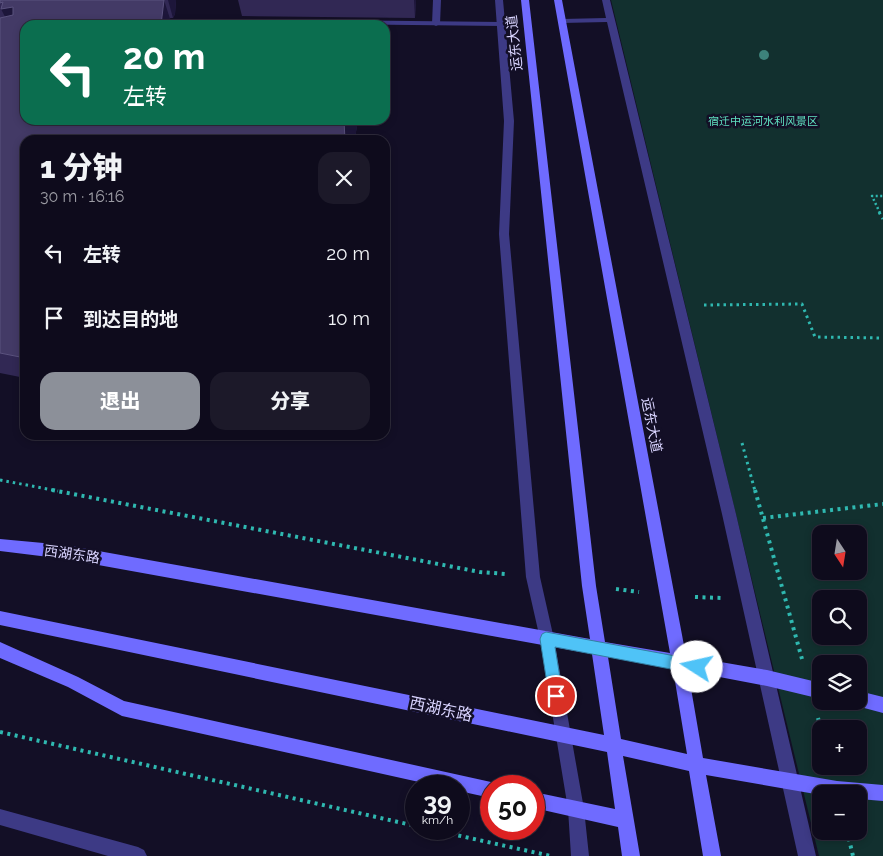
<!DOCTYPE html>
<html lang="zh">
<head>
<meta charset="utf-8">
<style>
  body { margin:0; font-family:Raleway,"Noto Sans SC",sans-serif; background:#1c1929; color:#f1f3f6; height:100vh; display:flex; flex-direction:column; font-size:19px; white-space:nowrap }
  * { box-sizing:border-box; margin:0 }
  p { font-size:16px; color:#9b9ba3 }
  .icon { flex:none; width:28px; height:28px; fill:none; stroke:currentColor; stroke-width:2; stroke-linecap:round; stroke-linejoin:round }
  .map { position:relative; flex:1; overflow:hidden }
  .drawer { position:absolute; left:20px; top:135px; width:370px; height:305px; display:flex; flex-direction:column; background:#0e0b1c; border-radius:15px; box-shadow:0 2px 8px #0003,0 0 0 1px #2e2b3b }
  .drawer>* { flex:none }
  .guide { position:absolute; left:20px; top:20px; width:370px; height:105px; border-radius:15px; box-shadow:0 2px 8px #0003,0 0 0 1px #2e2b3b; background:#0b6e4f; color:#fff; overflow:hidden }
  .needle { width:32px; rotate:168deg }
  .controls { position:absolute; left:812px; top:525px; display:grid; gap:10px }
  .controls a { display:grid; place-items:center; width:55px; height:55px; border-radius:10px; background:#0e0b1c; box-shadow:0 2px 8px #0003,0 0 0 1px #2e2b3b; font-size:25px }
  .speed { position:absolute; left:405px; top:775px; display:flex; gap:10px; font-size:25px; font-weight:700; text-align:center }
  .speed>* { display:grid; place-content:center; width:65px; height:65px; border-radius:50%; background:#0e0b1c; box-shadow:0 2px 8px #0003,0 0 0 1px #2e2b3b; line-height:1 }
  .speed small { font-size:12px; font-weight:400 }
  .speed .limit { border:8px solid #d22; background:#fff; color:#111 }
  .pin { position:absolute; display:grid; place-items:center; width:42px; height:42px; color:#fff; margin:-21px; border:2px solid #fff; border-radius:50%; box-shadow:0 1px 5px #0007 }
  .me { position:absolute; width:55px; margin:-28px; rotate:280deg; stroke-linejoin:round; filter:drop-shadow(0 0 4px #0008) }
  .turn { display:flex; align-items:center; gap:18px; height:105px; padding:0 20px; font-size:22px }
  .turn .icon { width:65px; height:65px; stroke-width:2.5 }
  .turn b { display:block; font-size:35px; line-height:42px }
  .round { display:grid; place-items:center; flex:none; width:52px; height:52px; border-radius:15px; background:#1c1929 }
  .head { display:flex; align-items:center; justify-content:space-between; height:85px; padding:0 20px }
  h1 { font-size:30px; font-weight:800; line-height:38px }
  .action { display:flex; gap:10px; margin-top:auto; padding:10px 20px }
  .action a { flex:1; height:58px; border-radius:15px; background:#8c9099; color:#fff; font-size:20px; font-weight:800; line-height:58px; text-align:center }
  .action a+a { background:#1c1929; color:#f1f3f6 }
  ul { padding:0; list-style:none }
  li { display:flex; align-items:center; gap:15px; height:65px; padding:0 20px }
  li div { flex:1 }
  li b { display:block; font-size:19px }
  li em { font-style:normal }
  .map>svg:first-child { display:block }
  .green { fill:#12302f; fill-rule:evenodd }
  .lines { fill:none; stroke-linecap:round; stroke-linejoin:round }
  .path-far2 { stroke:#2fb8b0; stroke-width:2.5; stroke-dasharray:2 2.5; stroke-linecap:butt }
  .path-far1 { stroke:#2fb8b0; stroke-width:3; stroke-dasharray:2.5 4; stroke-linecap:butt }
  .path { stroke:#2fb8b0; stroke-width:4; stroke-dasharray:3 4.5; stroke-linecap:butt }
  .lane { fill:#3d3a85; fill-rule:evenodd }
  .street { fill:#3d3a85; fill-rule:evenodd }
  .secondary { fill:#6f6bff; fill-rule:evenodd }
  .tree { fill:#3d827b }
  .wall { fill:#312854 }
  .shaded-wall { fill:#1d163a }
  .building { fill:#433a66; stroke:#5a527e }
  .route { fill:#4fc3f7; stroke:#337fa1 }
  .labels { text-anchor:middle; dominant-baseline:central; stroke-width:5; stroke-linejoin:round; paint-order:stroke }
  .far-park-label { font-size:11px; fill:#5fe0c0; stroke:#130f26 }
  .street-label { font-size:14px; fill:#d9d4ff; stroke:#130f26 }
  .near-street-label { font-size:16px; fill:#d9d4ff; stroke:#130f26 }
</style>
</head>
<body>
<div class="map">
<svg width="883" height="856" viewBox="0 0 883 856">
  <rect width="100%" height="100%" fill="#130f26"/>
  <path class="green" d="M 611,0 L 883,0 L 883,856 L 819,856 ZM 821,534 L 859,534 L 859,571 L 821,571 ZM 821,599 L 859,599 L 859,636 L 821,636 ZM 821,664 L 859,664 L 859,701 L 821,701 ZM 821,729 L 859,729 L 859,766 L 821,766 ZM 821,794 L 859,794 L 859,831 L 821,831 Z"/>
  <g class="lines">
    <path class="path-far2" d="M 880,213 L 872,196 L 883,196"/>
    <path class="path-far1" d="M 879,212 L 883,219
      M 704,305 L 802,304 L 815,337 L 883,338
      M 742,443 L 755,491
      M 0,480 L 58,491"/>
    <path class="path" d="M 52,490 L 480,572 L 506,574
      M 755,490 L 802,659
      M 763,518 L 883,504
      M 616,589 L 639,592
      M 695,597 L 722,598
      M 818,718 L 821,729
      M 0,732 L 416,826
      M 429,829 L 551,856
      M 847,831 L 853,856"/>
    <path class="lane" d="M 433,0 L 441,0 L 440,24 L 436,26 L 432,24 Z
      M 495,0 L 503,0 L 514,121 L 509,234 L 540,577 L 554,639 L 584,809 L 589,856 L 571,856 L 568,809 L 540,639 L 526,577 L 499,234 L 504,121 Z
      M 602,0 L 610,0 L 615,20 L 736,514 L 816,856 L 798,856 L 722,514 L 607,22 L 562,23 L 558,21 L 562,19 L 606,18 Z
      M 0,809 L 138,847 L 144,850 L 147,856 L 108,856 L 0,825 Z"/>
    <path class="street" d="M 227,19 L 502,22 L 506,24 L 502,26 L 227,23 L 120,25 L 124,23 L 158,20 Z"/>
    <path class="secondary" d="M 521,0 L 529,0 L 596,586 L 605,642 L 670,653 L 554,0 L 562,0 L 686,656 L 767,670 L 821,683 L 821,699 L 767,686 L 688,671 L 703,758 L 837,781 L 883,785 L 883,801 L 859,799 L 859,794 L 821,795 L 706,775 L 721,856 L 703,856 L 689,771 L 623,756 L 640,856 L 622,856 L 618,827 L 534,808 L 534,792 L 615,809 L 607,752 L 0,625 L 0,611 L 604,735 L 592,654 L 65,559 L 0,551 L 0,539 L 65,545 L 590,639 L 582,586 ZM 608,657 L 673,669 L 687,754 L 621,739 Z
      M 0,642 L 78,677 L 124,701 L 491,782 L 498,786 L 491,786 L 491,798 L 459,791 L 459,786 L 437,786 L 122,716 L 68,687 L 0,658 Z
      M 859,691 L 883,697 L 883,713 L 853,705 L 852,701 L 859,701 Z"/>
  </g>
  <circle class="tree" cx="764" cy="55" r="5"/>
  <path class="wall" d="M 0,0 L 176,0 L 175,14 L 173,18 L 170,18 L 172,25 L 25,25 L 25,120 L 358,120 L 355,138 L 354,140 L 25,140 L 25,378 L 0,373 Z
    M 238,0 L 416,0 L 415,18 L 242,16 Z"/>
  <path class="shaded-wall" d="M 164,0 L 172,25 L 161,25 Z
    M 168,0 L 176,0 L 175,14 L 173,18 Z
    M 414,0 L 416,0 L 415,18 Z
    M 13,7 L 15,36 L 1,9 Z
    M 345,120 L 358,120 L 355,138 L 354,140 L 345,140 L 344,121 Z"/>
  <path class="building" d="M 0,0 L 164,0 L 161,25 L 25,25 L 25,120 L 345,120 L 344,121 L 345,140 L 25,140 L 25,358 L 0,353 L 0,18 L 13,15 L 13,7 L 1,9 L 3,2 L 0,3 Z"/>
  <path class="route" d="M 546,632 L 697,660 L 702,662 L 704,667 L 702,672 L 697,674 L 555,647 L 563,696 L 561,701 L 556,703 L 551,701 L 549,696 L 540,639 L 542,634 Z"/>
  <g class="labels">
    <g class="far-park-label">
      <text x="763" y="121">宿迁中运河水利风景区</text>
    </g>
    <g class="street-label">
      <text transform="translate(514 43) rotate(-96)">运东大道</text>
      <text transform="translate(652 425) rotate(79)">运东大道</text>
      <text transform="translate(72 554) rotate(8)">西湖东路</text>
    </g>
    <g class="near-street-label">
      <text transform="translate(441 709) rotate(12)">西湖东路</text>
    </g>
  </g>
</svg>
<div class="controls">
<a><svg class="needle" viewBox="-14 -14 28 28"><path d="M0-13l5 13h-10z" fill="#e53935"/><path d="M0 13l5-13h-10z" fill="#9b9ba3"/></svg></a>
<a><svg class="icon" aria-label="search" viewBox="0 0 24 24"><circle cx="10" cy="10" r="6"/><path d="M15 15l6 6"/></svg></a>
<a><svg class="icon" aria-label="layers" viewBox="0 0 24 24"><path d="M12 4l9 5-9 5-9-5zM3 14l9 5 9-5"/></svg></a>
<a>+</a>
<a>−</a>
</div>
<div class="speed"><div>39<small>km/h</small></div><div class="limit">50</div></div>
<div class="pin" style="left:556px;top:696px;background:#d93025"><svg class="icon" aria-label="arrive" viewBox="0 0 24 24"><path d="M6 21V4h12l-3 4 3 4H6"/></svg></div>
<svg class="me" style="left:697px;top:667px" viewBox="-20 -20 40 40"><circle r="19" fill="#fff"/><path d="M0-13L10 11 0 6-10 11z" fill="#4fc3f7"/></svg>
<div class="guide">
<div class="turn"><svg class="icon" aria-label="left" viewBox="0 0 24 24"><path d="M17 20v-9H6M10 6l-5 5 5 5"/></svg><div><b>20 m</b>左转</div></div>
</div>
<section class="drawer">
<div class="head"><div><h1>1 分钟</h1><p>30 m · 16:16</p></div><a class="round"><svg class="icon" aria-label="close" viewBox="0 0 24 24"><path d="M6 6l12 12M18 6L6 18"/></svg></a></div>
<ul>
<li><svg class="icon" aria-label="left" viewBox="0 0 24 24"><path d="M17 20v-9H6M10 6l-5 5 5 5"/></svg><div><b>左转</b></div><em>20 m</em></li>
<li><svg class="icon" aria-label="arrive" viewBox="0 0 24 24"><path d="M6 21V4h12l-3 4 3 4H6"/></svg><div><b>到达目的地</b></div><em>10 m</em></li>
</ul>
<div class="action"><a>退出</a><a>分享</a></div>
</section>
</div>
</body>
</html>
